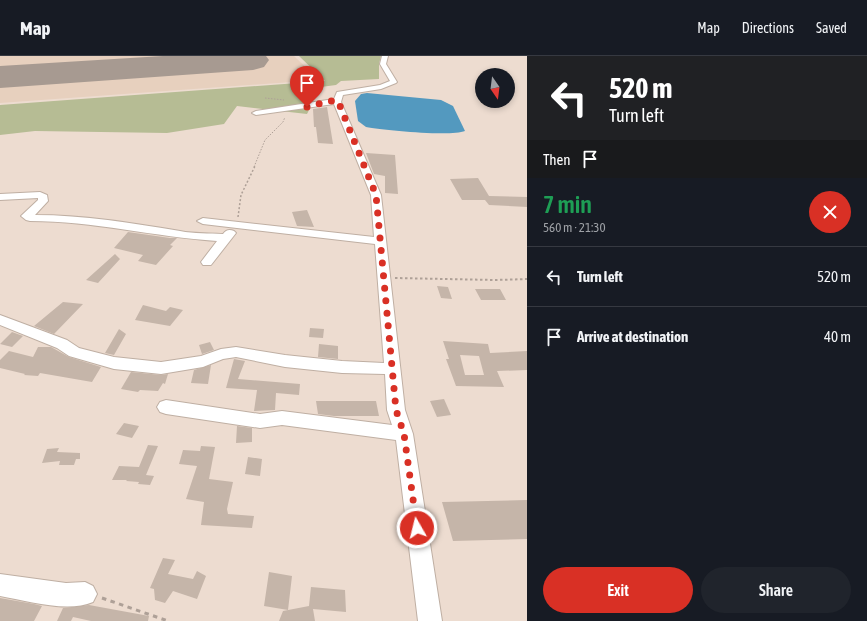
<!DOCTYPE html>
<html lang="en">
<head>
<meta charset="utf-8">
<style>
  body { margin:0; font-family:"Asap Condensed",sans-serif; background:#20242c; color:#f1f3f6; height:100vh; display:flex; flex-direction:column; font-size:15px; white-space:nowrap }
  * { box-sizing:border-box; margin:0 }
  p { font-size:13px; color:#9ea1a6 }
  .icon { flex:none; width:22px; height:22px; fill:none; stroke:currentColor; stroke-width:2; stroke-linecap:round; stroke-linejoin:round }
  .map { position:relative; flex:1; overflow:hidden }
  .side { display:flex; flex-direction:column; background:#171b24; width:340px }
  .side>* { flex:none }
  .guide { background:#202124; color:#fff; overflow:hidden }
  .needle { width:26px; rotate:166deg }
  .controls { position:absolute; left:475px; top:12px; display:grid; gap:8px }
  .controls a { display:grid; place-items:center; width:40px; height:40px; border-radius:50%; background:#171b24; box-shadow:0 2px 6px #0003; font-size:20px }
  .pin { position:absolute; display:grid; place-items:center; width:34px; height:34px; color:#fff; margin:-41px -17px; border-radius:50% 50% 50% 0; rotate:-45deg; box-shadow:0 0 4px #0007 }
  .pin .icon { rotate:45deg }
  .me { position:absolute; width:44px; margin:-22px; rotate:352deg; stroke-linejoin:round; filter:drop-shadow(0 0 3px #0008) }
  .turn { display:flex; align-items:center; gap:14px; height:84px; padding:0 16px; font-size:18px }
  .turn .icon { width:52px; height:52px; stroke-width:2.5 }
  .turn b { display:block; font-size:28px; line-height:34px }
  .then { display:flex; align-items:center; height:38px; padding:0 16px; background:#0003; gap:8px; font-size:15px }
  .round { display:grid; place-items:center; flex:none; width:42px; height:42px; border-radius:21px; background:#20242c }
  .headline { display:flex; align-items:center; justify-content:space-between; height:68px; padding:0 16px }
  h1 { font-size:24px; font-weight:600; line-height:30px; color:#1e9e55 }
  .cta { display:flex; gap:8px; margin-top:auto; padding:8px 16px }
  .cta a { flex:1; height:46px; border-radius:24px; background:#d93025; color:#fff; font-size:16px; font-weight:600; line-height:46px; text-align:center }
  .cta a+a { background:#20242c; color:#f1f3f6 }
  ul { padding:0; list-style:none }
  li { display:flex; align-items:center; gap:12px; height:60px; padding:0 16px; border-top:1px solid #363941 }
  li div { flex:1 }
  li b { display:block; font-size:15px }
  li em { font-style:normal }
  header { display:flex; align-items:center; gap:24px; box-sizing:border-box; height:56px; padding:0 20px; background:#171b24; border-bottom:1px solid #363941 }
  header strong { font-size:19px }
  nav { display:flex; gap:22px; margin-inline-start:auto; font-size:14px }
  main { display:flex; flex:1; min-height:0 }
  .map>svg:first-child { display:block }
  .built { fill:#e7d0be }
  .green { fill:#b6bc94 }
  .water { fill:#5399bf }
  .lines { fill:none; stroke-linecap:round; stroke-linejoin:round }
  .runway { fill:#a79a91; fill-rule:evenodd }
  .building { fill:#c5b5a9; fill-rule:evenodd }
  .minor-casing { stroke:#bfafa3; stroke-width:2 }
  .path-far3 { stroke:#aea097; stroke-width:1; stroke-dasharray:1.5 1.5; stroke-linecap:butt }
  .path-far2 { stroke:#aea097; stroke-width:1.5; stroke-dasharray:2 2; stroke-linecap:butt }
  .path-far1 { stroke:#aea097; stroke-width:2; stroke-dasharray:2.5 2.5; stroke-linecap:butt }
  .path { stroke:#aea097; stroke-width:3; stroke-dasharray:4.5 4.5; stroke-linecap:butt }
  .minor { fill:#fff; fill-rule:evenodd }
  .route { stroke:#d93025; stroke-width:7; stroke-dasharray:0 12.6 }
</style>
</head>
<body>
<header>
<strong>Map</strong>
<nav><a>Map</a><a>Directions</a><a>Saved</a></nav>
</header>
<main>
<div class="map">
<svg width="527" height="565" viewBox="0 0 527 565">
  <rect width="100%" height="100%" fill="#eddcd0"/>
  <path class="built" d="M 0,0 L 294,0 L 319,24 L 0,47 Z"/>
  <path class="green" d="M 299,0 L 381,0 L 379,8 L 379,23 L 341,25 L 336,29 L 313,32 L 310,38 L 313,46 L 307,58 L 237,50 L 224,68 L 167,77 L 35,75 L 0,79 L 0,49 L 325,25 Z"/>
  <path class="water" d="M 367,37 L 441,44 L 453,50 L 465,75 C 450,81 384,74 366,71 L 358,65 L 355,45 L 361,38 Z"/>
  <g class="lines">
    <path class="runway" d="M 163,0 L 266,0 L 269,4 L 264,11 L 253,14 L 0,32 L 0,10 Z"/>
  </g>
  <path class="building" d="M 327,51 L 333,88 L 318,87 L 316,71 L 314,71 L 313,53 Z
    M 366,97 L 395,99 L 398,138 L 385,137 L 385,120 L 374,118 Z
    M 478,122 L 489,140 L 527,141 L 527,151 L 489,149 L 485,144 L 462,144 L 450,123 Z
    M 307,154 L 314,171 L 297,170 L 292,156 Z
    M 128,176 L 170,182 L 177,182 L 170,189 L 173,190 L 156,209 L 138,205 L 143,199 L 114,192 Z
    M 115,198 L 120,203 L 98,227 L 86,224 Z
    M 437,230 L 448,231 L 452,243 L 441,242 Z
    M 475,233 L 500,233 L 506,244 L 481,244 Z
    M 63,246 L 83,248 L 54,278 L 34,270 Z
    M 143,249 L 166,255 L 170,251 L 183,254 L 170,270 L 135,264 Z
    M 310,272 L 324,273 L 323,282 L 309,281 Z
    M 119,273 L 126,278 L 114,299 L 105,297 Z
    M 12,276 L 23,280 L 12,291 L 0,288 Z
    M 443,285 L 488,288 L 490,297 L 527,295 L 527,314 L 497,315 L 504,331 L 456,330 L 446,303 L 449,303 ZM 460,299 L 479,300 L 484,319 L 465,319 Z
    M 210,286 L 214,294 L 202,298 L 199,289 Z
    M 319,288 L 338,290 L 338,303 L 318,301 Z
    M 38,291 L 51,291 L 69,301 L 101,311 L 92,326 L 40,317 L 38,320 L 24,319 L 25,318 L 0,312 L 0,304 L 9,295 L 33,301 Z
    M 234,303 L 245,305 L 238,323 L 300,328 L 299,339 L 276,337 L 275,354 L 254,355 L 257,334 L 226,332 Z
    M 211,309 L 208,328 L 191,327 L 194,314 Z
    M 131,316 L 161,319 L 168,318 L 165,328 L 163,327 L 158,335 L 140,334 L 138,336 L 121,333 Z
    M 444,343 L 451,359 L 437,361 L 430,345 Z
    M 316,345 L 376,345 L 379,360 L 334,360 L 318,358 Z
    M 124,367 L 139,370 L 132,382 L 116,378 Z
    M 237,370 L 252,372 L 252,386 L 236,387 Z
    M 148,389 L 158,390 L 146,419 L 154,420 L 150,429 L 138,428 L 139,426 L 126,425 L 127,424 L 112,424 L 119,410 L 139,411 Z
    M 201,390 L 215,391 L 209,423 L 233,426 L 227,453 L 228,458 L 254,460 L 252,472 L 201,469 L 204,446 L 186,443 L 197,410 L 179,408 L 183,394 L 200,395 Z
    M 59,392 L 57,396 L 80,397 L 80,403 L 76,403 L 74,409 L 59,409 L 60,405 L 42,407 L 47,393 Z
    M 248,401 L 262,403 L 260,420 L 245,418 Z
    M 527,444 L 527,483 L 453,485 L 442,446 Z
    M 163,502 L 175,504 L 168,518 L 193,523 L 197,515 L 206,520 L 197,543 L 173,535 L 165,547 L 155,544 L 154,533 L 150,532 Z
    M 269,516 L 292,520 L 288,554 L 264,550 Z
    M 311,531 L 345,534 L 346,556 L 313,553 L 315,565 L 279,565 L 283,555 L 309,550 Z
    M 0,542 L 34,548 L 42,550 L 34,565 L 0,565 Z
    M 89,549 L 149,560 L 148,565 L 91,565 L 73,561 L 71,565 L 57,565 L 63,552 Z"/>
  <g class="lines">
    <defs>
      <path id="minor" d="M 382,0 L 388,0 L 386,8 L 397,26 L 396,27 L 381,33 L 343,39 L 341,46 L 381,139 L 405,354 L 413,378 L 442,565 L 418,565 L 396,384 L 282,369 L 260,372 L 166,358 L 160,356 L 157,351 L 160,346 L 166,344 L 260,358 L 282,355 L 392,369 L 387,354 L 385,318 L 342,317 L 285,311 L 236,301 L 223,303 L 203,311 L 161,318 L 114,313 L 69,300 L 57,292 L 0,269 L 0,259 L 67,284 L 79,292 L 114,301 L 161,306 L 201,300 L 221,293 L 236,291 L 285,299 L 342,305 L 384,307 L 375,188 L 203,168 L 197,165 L 203,162 L 374,181 L 371,139 L 334,48 L 256,59 L 252,57 L 256,55 L 334,43 L 337,36 L 380,29 L 390,25 L 380,8 Z
        M 40,136 L 47,139 L 48,145 L 35,159 C 84,159 132,167 180,175 C 194,178 209,177 223,178 C 226,174 229,173 234,175 L 236,177 L 211,209 L 203,209 L 201,206 L 217,185 C 155,181 93,165 30,165 L 26,164 L 21,160 L 38,144 L 38,142 L 0,144 L 0,138 Z
        M 0,518 L 66,527 L 85,526 L 93,530 L 97,538 L 93,546 C 68,557 27,545 0,540 Z"/>
    </defs>
    <use href="#minor" class="minor-casing"/>
    <path class="path-far3" d="M 265,42 L 284,44
      M 254,111 L 265,84 L 283,66 L 285,61"/>
    <path class="path-far2" d="M 238,161 L 241,139 L 255,110"/>
    <path class="path-far1" d="M 395,222 L 496,224 L 527,223"/>
    <path class="path" d="M 102,542 L 168,565"/>
    <use href="#minor" class="minor"/>
  </g>
  <g class="lines">
    <path class="route" d="M 307,51 L 329,45 L 338,45 L 376,139 L 396,354 L 404,378 L 417,472"/>
  </g>
</svg>
<div class="controls">
<a><svg class="needle" viewBox="-14 -14 28 28"><path d="M0-13l5 13h-10z" fill="#e53935"/><path d="M0 13l5-13h-10z" fill="#9ea1a6"/></svg></a>
</div>
<div class="pin" style="left:307px;top:51px;background:#d93025"><svg class="icon" aria-label="arrive" viewBox="0 0 24 24"><path d="M6 21V4h12l-3 4 3 4H6"/></svg></div>
<svg class="me" style="left:417px;top:472px" viewBox="-20 -20 40 40"><circle r="17" fill="#d93025" stroke="#fff" stroke-width="3"/><path d="M0-11L8 9 0 5-8 9z" fill="#fff"/></svg>
</div>
<section class="side">
<div class="guide">
<div class="turn"><svg class="icon" aria-label="left" viewBox="0 0 24 24"><path d="M17 20v-9H6M10 6l-5 5 5 5"/></svg><div><b>520 m</b>Turn left</div></div>
<div class="then">Then<svg class="icon" aria-label="arrive" viewBox="0 0 24 24"><path d="M6 21V4h12l-3 4 3 4H6"/></svg></div>
</div>
<div class="headline"><div><h1>7 min</h1><p>560 m · 21:30</p></div><a class="round" style="background:#d93025;color:#fff"><svg class="icon" aria-label="close" viewBox="0 0 24 24"><path d="M6 6l12 12M18 6L6 18"/></svg></a></div>
<ul>
<li><svg class="icon" aria-label="left" viewBox="0 0 24 24"><path d="M17 20v-9H6M10 6l-5 5 5 5"/></svg><div><b>Turn left</b></div><em>520 m</em></li>
<li><svg class="icon" aria-label="arrive" viewBox="0 0 24 24"><path d="M6 21V4h12l-3 4 3 4H6"/></svg><div><b>Arrive at destination</b></div><em>40 m</em></li>
</ul>
<div class="cta"><a>Exit</a><a>Share</a></div>
</section>
</main>
</body>
</html>
